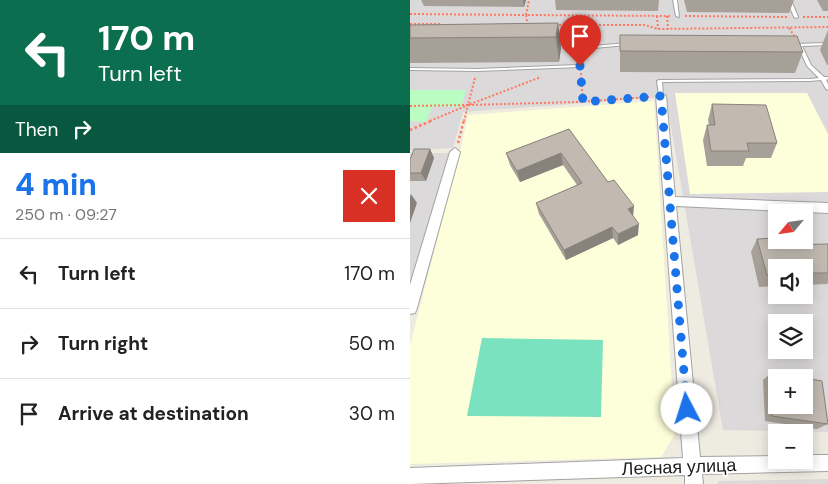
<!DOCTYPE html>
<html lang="en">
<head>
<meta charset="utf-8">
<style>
  body { margin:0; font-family:"DM Sans",sans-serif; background:#f2f2f2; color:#222; height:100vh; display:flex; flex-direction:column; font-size:19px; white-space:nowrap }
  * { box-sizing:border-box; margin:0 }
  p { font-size:16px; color:#767676 }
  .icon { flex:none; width:28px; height:28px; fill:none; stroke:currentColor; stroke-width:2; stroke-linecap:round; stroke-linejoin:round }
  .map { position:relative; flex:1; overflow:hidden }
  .side { display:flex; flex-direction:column; background:#fff; width:410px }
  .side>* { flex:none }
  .guide { background:#0b6e4f; color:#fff; overflow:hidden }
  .needle { width:32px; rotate:241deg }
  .buttons { position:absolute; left:358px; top:204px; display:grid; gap:10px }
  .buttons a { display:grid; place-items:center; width:45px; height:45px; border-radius:0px; background:#fff; box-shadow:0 2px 12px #0003; font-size:25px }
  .pin { position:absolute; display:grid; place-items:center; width:42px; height:42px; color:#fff; margin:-51px -21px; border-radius:50% 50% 50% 0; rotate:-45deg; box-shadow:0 0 5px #0007 }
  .pin .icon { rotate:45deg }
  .me { position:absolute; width:55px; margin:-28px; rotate:355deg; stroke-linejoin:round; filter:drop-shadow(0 0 4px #0008) }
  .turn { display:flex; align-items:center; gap:18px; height:105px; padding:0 15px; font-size:22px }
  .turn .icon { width:65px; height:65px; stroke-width:2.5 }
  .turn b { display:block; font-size:35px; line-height:42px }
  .then { display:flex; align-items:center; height:48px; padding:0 15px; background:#0003; gap:10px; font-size:19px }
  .round { display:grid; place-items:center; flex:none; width:52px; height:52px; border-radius:0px; background:#f2f2f2 }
  .headline { display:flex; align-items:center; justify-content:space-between; height:85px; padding:0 15px }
  h1 { font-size:30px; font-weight:800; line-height:38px; color:#1a73e8 }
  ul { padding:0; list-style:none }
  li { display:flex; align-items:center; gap:15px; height:70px; padding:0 15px; border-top:1px solid #e0e0e0 }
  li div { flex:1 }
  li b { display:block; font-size:19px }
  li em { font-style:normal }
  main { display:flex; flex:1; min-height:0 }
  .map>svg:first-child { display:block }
  .residential { fill:#dbd9d9; fill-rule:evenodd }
  .education { fill:#fdffda }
  .park { fill:#bbfcc3 }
  .pitch { fill:#7be2bf }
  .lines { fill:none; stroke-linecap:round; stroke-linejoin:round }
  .lane-casing { stroke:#a3a3a3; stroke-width:2 }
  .street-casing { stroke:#a3a3a3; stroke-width:2 }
  .path-far1 { stroke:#ff7962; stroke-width:2; stroke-dasharray:2 2; stroke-linecap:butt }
  .path { stroke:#ff7962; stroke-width:2.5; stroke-dasharray:2.5 2.5; stroke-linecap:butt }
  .lane { fill:#fff; fill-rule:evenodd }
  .street { fill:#fff; fill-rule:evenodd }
  .wall { fill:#a7a098 }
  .shaded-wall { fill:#88827c }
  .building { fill:#c2bab1; stroke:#88827c }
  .route { stroke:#1a73e8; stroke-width:9; stroke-dasharray:0 16.2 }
  .labels { text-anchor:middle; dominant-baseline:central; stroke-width:4; stroke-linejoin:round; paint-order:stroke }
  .near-street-label { font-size:18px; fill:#1c1c1c; stroke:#fff }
</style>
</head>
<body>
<main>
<section class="side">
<div class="guide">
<div class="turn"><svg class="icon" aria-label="left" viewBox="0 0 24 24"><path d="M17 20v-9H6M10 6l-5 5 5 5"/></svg><div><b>170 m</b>Turn left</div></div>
<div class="then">Then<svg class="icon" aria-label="right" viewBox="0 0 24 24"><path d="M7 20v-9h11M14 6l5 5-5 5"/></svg></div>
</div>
<div class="headline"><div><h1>4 min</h1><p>250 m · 09:27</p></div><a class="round" style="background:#d93025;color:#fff"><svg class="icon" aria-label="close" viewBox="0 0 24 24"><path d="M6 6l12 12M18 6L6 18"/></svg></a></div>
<ul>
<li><svg class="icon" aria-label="left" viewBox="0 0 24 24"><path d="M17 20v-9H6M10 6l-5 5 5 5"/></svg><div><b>Turn left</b></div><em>170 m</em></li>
<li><svg class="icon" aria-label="right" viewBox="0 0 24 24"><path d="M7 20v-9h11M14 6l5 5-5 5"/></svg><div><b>Turn right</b></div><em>50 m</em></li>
<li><svg class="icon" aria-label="arrive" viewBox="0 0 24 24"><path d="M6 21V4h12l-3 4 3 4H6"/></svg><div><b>Arrive at destination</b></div><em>30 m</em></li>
</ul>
</section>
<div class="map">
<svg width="418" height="484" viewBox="0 0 418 484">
  <rect width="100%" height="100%" fill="#eeebe1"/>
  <path class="residential" d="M 0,0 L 418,0 L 418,432 L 313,430 L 256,97 L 53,112 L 43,148 L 0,150 ZM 366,212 L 394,212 L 394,240 L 366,240 ZM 366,268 L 394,268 L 394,295 L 366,295 ZM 366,322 L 394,322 L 394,350 L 366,350 ZM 366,378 L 394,378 L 394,405 L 366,405 Z
    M 0,153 L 42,153 L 0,291 Z
    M 418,479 L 418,484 L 308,484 L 308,481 Z"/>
  <path class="education" d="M 265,93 L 397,93 L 418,134 L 418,192 L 280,194 Z
    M 244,101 L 265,434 L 251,457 L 0,464 L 0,345 L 52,143 L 58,115 Z"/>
  <path class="park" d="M 0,90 L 56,90 L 51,107 L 22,107 L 16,122 L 0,121 Z"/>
  <path class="pitch" d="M 72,338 L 193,340 L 191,417 L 57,416 Z"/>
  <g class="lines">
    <defs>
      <path id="lane" d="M 263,0 L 267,0 L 269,17 L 266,16 Z
        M 377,0 L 381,0 L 388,17 L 387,18 L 384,17 Z
        M 139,38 L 158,38 L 173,42 L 173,47 L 217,43 L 219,44 L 217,45 L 173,49 L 172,66 L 170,67 L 67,71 L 0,70 L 0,68 L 67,69 L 168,65 L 169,44 L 158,40 L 141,40 L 139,39 Z
        M 418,43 L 418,45 L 392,46 L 401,65 L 414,77 L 418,77 L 418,79 L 416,80 L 418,84 L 418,90 L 416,89 L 411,80 L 400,81 L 252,82 L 253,96 L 251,98 L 249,96 L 247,81 L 249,80 L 400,79 L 409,78 L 397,66 L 388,46 L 382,46 L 380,45 L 382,44 Z"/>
      <path id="street" d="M 251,93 L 256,96 L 265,197 L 418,203 L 418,213 L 266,206 L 290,457 L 366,456 L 366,460 L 394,460 L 394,455 L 418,455 L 418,471 L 292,474 L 293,484 L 275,484 L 275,475 L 0,484 L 0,468 L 273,458 L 246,96 Z
        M 45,148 L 50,152 L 7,308 L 5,313 L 0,314 L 0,285 L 40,152 Z"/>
    </defs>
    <use href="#lane" class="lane-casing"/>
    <use href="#street" class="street-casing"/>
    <path class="path-far1" d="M 0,14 L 116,15 L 119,0
      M 247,16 L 248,29
      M 257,16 L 258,29
      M 275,16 L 377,17
      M 393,17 L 418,17
      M 0,24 L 32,24
      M 118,25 L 116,15 L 260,16
      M 145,25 L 235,25 L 248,29 L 418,27
      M 379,28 L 385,37
      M 171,73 L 173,102
      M 65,78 L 58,105 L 168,102 L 239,97
      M 0,106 L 58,105 L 131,77
      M 20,121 L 58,105 L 54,121"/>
    <path class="path" d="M 0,130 L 23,120
      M 48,143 L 54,120"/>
    <use href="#lane" class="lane"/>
    <use href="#street" class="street"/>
  </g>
  <path class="wall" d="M 11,0 L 116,0 L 114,7 L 14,6 Z
    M 145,0 L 249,0 L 248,11 L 146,10 Z
    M 274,0 L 384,0 L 379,13 L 277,12 Z
    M 407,0 L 418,0 L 418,11 L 413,11 Z
    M 148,23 L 151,48 L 149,62 L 0,63 L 0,25 Z
    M 418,30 L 418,65 L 417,65 L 410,50 Z
    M 210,35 L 393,52 L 385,73 L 210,72 Z
    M 302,104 L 367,143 L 361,158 L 336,158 L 333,166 L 297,166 L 293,140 L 297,125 L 299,125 L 298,120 Z
    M 159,129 L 223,216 L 228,235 L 208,245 L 203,238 L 156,260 L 129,214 L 126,203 L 167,185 L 153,165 L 110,182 L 100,165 L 96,153 Z
    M 20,149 L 24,158 L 16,181 L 0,181 L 0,160 Z
    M 347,239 L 371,245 L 418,245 L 418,283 L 417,284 L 394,285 L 394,268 L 366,268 L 366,286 L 349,287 L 341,252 Z
    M 360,374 L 418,424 L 407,429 L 355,421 L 353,380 Z"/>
  <path class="shaded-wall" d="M 113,0 L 116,0 L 114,7 Z
    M 148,23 L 151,48 L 149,62 L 146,37 Z
    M 20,149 L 24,158 L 16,181 L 11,173 Z
    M 151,153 L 153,165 L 110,182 L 107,171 Z
    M 1,194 L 7,203 L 0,223 L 0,197 Z
    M 224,206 L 223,217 L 218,209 Z
    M 229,224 L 228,235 L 208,245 L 208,234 Z
    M 202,227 L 203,238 L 156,260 L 154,250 Z"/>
  <path class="building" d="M 148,23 L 146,37 L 0,38 L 0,25 Z
    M 210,35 L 387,36 L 393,52 L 210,51 Z
    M 302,104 L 356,105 L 367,143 L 337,143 L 339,151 L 301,151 L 297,125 L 305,125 Z
    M 159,129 L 198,182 L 204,180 L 224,206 L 218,209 L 229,224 L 208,234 L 202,227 L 154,250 L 126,203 L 172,183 L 151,153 L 107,171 L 96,153 Z
    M 4,149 L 20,149 L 11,173 L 0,173 L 0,160 Z
    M 366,238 L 366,240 L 369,240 L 371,245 L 418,244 L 418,273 L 394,273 L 394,268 L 366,268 L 366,274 L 357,275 L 347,239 Z
    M 360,374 L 387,378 L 366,378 L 366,405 L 394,405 L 394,378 L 412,381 L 418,424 L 362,416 Z"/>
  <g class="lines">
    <path class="route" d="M 170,66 L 173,102 L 251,96 L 277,409"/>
  </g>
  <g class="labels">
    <g class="near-street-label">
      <text transform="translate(269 467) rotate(-2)">Лесная улица</text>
    </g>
  </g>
</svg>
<div class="buttons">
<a><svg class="needle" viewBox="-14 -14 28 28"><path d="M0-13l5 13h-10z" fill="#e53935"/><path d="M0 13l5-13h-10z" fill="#767676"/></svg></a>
<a><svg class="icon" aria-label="sound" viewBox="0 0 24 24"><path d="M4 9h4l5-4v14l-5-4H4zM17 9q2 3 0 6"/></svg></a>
<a><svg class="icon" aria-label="layers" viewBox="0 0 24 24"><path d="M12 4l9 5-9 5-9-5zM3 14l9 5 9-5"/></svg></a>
<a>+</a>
<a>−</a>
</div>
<div class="pin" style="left:170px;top:66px;background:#d93025"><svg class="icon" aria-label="arrive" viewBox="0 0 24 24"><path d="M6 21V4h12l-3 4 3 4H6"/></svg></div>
<svg class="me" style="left:277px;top:409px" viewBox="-20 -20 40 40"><circle r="19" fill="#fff"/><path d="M0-13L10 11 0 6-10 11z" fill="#1a73e8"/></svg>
</div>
</main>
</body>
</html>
